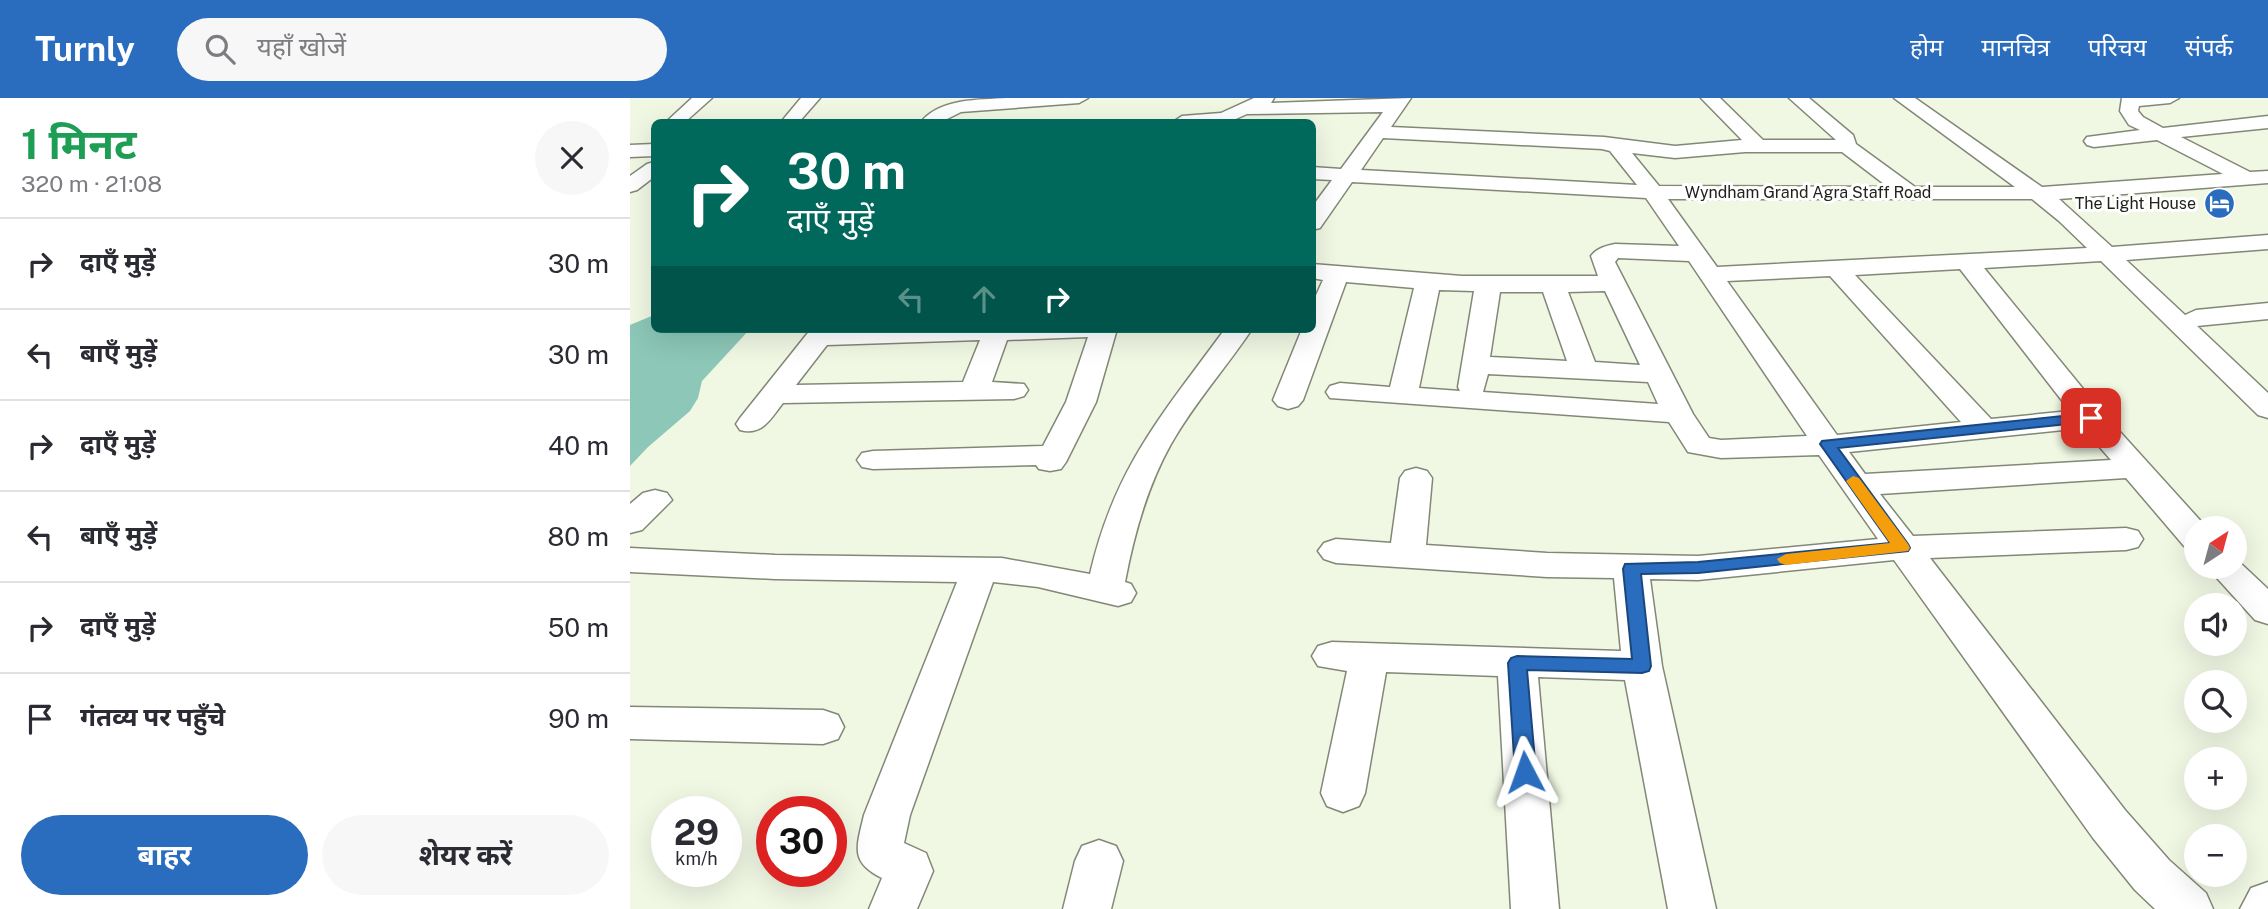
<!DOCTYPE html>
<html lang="hi">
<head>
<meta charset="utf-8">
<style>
  body { margin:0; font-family:"Public Sans","Noto Sans Devanagari",sans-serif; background:#f7f7f7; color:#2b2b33; height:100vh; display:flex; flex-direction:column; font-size:26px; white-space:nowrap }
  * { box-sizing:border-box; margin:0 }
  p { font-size:23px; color:#7c7c81 }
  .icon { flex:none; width:38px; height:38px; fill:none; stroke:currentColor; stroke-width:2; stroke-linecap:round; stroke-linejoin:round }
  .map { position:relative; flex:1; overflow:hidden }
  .drawer { display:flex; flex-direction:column; background:#fff; width:630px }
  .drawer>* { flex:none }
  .top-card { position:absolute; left:21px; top:21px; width:665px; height:214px; border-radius:10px; box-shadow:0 7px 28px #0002; background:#00695c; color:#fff; overflow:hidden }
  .needle { width:46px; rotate:36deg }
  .tools { position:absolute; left:1554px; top:418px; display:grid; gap:14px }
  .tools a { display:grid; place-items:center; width:63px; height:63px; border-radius:50%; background:#fff; box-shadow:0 7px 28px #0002; font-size:35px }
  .speed { position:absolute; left:21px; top:698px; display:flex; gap:14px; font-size:35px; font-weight:700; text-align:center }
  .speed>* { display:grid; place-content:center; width:91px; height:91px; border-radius:50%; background:#fff; box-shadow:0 7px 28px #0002; line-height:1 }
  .speed small { font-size:18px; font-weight:400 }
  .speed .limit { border:10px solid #d22; background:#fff; color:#111 }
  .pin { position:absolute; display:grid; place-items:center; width:60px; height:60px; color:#fff; margin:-30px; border-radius:14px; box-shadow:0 4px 10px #0006 }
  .me { position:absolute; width:77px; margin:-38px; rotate:356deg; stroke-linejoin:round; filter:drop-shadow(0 0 5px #0008) }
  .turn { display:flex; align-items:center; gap:24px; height:147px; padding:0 21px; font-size:32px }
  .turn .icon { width:91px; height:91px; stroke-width:2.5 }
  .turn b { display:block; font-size:49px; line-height:60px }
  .lanes { display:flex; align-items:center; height:66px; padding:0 21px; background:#0003; justify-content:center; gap:35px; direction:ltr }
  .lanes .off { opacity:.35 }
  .round { display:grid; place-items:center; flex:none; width:74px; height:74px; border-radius:37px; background:#f7f7f7 }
  .overview { display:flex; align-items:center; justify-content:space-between; height:119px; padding:0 21px }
  h1 { font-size:42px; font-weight:700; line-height:52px; color:#1e9e55 }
  .primary-button { display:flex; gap:14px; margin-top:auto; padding:14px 21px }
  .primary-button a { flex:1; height:80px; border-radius:42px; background:#2a6dbe; color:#fff; font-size:28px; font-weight:700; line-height:80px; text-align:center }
  .primary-button a+a { background:#f7f7f7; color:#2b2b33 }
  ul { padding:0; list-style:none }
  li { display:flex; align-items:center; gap:21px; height:91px; padding:0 21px; border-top:2px solid #e1e1e2 }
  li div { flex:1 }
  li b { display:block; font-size:26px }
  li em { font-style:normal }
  header { display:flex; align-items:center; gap:42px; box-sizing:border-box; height:98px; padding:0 35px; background:#2a6dbe; color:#fff }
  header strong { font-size:33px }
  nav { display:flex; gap:38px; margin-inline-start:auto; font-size:24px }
  .search { width:490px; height:63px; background:#f7f7f7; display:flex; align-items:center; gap:18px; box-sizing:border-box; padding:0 24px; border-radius:38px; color:#7c7c81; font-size:26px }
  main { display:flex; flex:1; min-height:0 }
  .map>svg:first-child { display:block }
  .water { fill:#8cc7b7 }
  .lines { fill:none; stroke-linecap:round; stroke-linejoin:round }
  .minor-casing { stroke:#828876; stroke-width:3 }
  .minor { fill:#fff; fill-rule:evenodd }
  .route { fill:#2a6dbe; stroke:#1b477c; stroke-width:2 }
  .slow { fill:#f59e0b }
  .labels { text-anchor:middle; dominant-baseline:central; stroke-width:6; stroke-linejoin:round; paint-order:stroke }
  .far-street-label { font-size:16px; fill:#20221b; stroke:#fff }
  .far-poi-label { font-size:16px; fill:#20221b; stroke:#fff; text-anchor:end }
</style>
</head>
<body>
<header>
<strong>Turnly</strong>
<div class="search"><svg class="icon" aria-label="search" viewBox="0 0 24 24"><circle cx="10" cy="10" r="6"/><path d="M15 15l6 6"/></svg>यहाँ खोजें</div>
<nav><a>होम</a><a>मानचित्र</a><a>परिचय</a><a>संपर्क</a></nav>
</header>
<main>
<section class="drawer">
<div class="overview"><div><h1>1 मिनट</h1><p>320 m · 21:08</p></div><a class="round"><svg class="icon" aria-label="close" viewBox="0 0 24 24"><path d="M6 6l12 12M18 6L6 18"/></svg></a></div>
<ul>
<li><svg class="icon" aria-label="right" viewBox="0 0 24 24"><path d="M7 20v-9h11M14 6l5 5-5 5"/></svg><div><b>दाएँ मुड़ें</b></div><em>30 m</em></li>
<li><svg class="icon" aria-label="left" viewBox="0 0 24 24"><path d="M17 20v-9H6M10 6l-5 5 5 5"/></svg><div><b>बाएँ मुड़ें</b></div><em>30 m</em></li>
<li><svg class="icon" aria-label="right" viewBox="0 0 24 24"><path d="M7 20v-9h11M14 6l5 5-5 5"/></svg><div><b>दाएँ मुड़ें</b></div><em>40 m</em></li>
<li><svg class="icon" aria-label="left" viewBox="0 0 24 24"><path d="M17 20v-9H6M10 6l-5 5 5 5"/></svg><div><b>बाएँ मुड़ें</b></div><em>80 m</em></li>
<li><svg class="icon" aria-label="right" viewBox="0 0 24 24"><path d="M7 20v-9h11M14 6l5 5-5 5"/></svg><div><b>दाएँ मुड़ें</b></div><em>50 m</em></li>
<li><svg class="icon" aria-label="arrive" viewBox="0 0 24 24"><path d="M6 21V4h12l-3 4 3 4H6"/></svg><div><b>गंतव्य पर पहुँचे</b></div><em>90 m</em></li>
</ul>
<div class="primary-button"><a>बाहर</a><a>शेयर करें</a></div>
</section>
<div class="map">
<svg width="1638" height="811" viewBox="0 0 1638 811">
  <rect width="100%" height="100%" fill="#f0f7e3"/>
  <path class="water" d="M 24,217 L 24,231 L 120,231 L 72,283 L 68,300 L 60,313 L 18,349 L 0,368 L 0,227 Z"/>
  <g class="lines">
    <defs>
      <path id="minor" d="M 62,0 L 82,0 L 55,24 L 36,24 Z
        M 171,0 L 190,0 L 169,24 L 151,24 Z
        M 377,0 L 458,0 L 449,5 L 331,14 L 311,24 L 291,24 C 310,0 349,2 377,0 Z
        M 624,0 L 644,0 L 641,5 L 781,0 L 761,29 L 974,39 L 1045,48 L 1112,42 L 1071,0 L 1090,0 L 1133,42 L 1206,42 L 1159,0 L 1179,0 L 1223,37 L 1226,46 L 1285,89 L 1385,89 L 1264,0 L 1285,0 L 1412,89 L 1593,76 L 1527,42 L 1464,49 L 1457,47 L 1454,43 L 1457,39 L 1510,32 L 1499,27 L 1490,13 L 1492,0 L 1549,0 L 1540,5 L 1509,8 L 1508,13 L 1513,19 L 1533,30 L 1638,18 L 1638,30 L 1551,39 L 1620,74 L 1638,73 L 1638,85 L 1429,101 L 1482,149 L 1638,137 L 1638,151 L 1496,162 L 1555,217 L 1566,212 L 1638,205 L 1638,221 L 1567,228 L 1638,295 L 1638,320 L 1628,317 L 1471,163 L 1354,170 L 1472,314 L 1577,430 L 1566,430 L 1566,451 L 1554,448 L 1496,380 L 1250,396 L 1283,438 L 1496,430 L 1508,433 L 1513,441 L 1508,449 L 1496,452 L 1300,460 L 1495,712 L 1539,762 L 1576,795 L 1583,811 L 1525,811 L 1505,792 L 1463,740 L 1264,462 L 1068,482 L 1020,481 L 1032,568 L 1086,811 L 1038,811 L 995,582 L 908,579 L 929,811 L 881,811 L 868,578 L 756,574 L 735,695 L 729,708 L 713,714 L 697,708 L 691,695 L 717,573 L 688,568 L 682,558 L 688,548 L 702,544 L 991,553 L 984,480 L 917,479 L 706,465 L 694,461 L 688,453 L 694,445 L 706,441 L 761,445 L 770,380 L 775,373 L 786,370 L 797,373 L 802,380 L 796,447 L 917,455 L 1068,458 L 1248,441 L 1189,357 L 1091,360 L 1058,354 L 1039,324 L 700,300 L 696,294 L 700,288 L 710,285 L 760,289 L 784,190 L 716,184 L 673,302 L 668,308 L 658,311 L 648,308 L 643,302 L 672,231 L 682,231 L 682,206 L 693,182 L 682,180 L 682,166 L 832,178 L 968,178 L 961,158 C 967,150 976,148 985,146 L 1049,148 L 1016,100 L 722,84 L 690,130 L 682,132 L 682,109 L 702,82 L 682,81 L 682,69 L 711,71 L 753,14 L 617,16 L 599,24 L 543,24 L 552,18 L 591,15 ZM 753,40 L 972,51 L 980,53 L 1007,87 L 731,72 ZM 1115,54 L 1212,54 L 1258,89 L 1029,88 L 1002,55 L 1045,60 ZM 1038,101 L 1402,101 L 1429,123 L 1457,150 L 1087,169 ZM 988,160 L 1059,163 L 1177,338 L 1091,342 L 1079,340 L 1063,316 L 985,164 ZM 1330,171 L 1440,313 L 1361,321 L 1225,177 ZM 1200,178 L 1331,324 L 1207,337 L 1097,183 ZM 809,192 L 844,193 L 828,289 L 830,293 L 789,290 ZM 975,193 L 1010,267 L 965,264 L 938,194 ZM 870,194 L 913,194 L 937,263 L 860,259 ZM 858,276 L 1018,284 L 1028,306 L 853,294 ZM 1453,330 L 1481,362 L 1235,376 L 1219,354 Z
        M 24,46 L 24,58 L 0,59 L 0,47 Z
        M 24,64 L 24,79 L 7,92 L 0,94 L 0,78 L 17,66 Z
        M 181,231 L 487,231 L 466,304 L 436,364 L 431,371 L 420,373 L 409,371 L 406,367 L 243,371 L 232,369 L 227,362 L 232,355 L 243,353 L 413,348 L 436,304 L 458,239 L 377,242 L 362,284 L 394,286 L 398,292 L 394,298 L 384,301 L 153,305 C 140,321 133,338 110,332 L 106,326 L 110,320 ZM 350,242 L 333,284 L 166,287 L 197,247 Z
        M 595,231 L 622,231 C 596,270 564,305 541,346 C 517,389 504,436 495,484 L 501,486 L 506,495 L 501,504 L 488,508 L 408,489 L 363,484 L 280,717 L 274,745 L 296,755 L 303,773 L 287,811 L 239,811 L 252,780 C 219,764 227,748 234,717 L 327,484 L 145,481 L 0,474 L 0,450 L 145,457 L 372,460 L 460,476 C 485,368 533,316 595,231 Z
        M 25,392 L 37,395 L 42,402 L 12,432 L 0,435 L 0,406 L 13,395 Z
        M 1605,460 L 1638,491 L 1638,526 L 1625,522 L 1577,469 L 1605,469 Z
        M 0,609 L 193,612 L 208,617 L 214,629 L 208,641 L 193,646 L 0,641 Z
        M 469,742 L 486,748 L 493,763 L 481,811 L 433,811 L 445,763 L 452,748 Z
        M 1638,784 L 1638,811 L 1610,811 L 1621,790 Z"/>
    </defs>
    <use href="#minor" class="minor-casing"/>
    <use href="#minor" class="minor"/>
  </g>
  <path class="route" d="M 1461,315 L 1468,320 L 1466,323 L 1208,350 L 1278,446 L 1280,450 L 1278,453 L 1068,475 L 1011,476 L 1021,568 L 1019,573 L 1012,575 L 897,572 L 906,674 L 903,681 L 895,683 L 888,681 L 885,674 L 878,565 L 881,560 L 887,558 L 1002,561 L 993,471 L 995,466 L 1068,464 L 1260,445 L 1190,346 L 1192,343 Z"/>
  <path class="slow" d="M 1223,378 L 1229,380 L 1278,446 L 1280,450 L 1278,453 L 1156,467 L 1150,465 L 1147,461 L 1156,456 L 1260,445 L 1216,383 Z"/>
  <defs>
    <symbol id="hotel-disc" viewBox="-11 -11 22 22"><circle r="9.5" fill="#2a6dbe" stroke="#fff"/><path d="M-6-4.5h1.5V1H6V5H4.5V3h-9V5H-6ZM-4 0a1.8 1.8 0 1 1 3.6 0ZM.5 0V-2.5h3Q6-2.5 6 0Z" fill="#fff"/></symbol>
  </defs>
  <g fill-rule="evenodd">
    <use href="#hotel-disc" x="1572" y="88" width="35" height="35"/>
  </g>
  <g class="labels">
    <g class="far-street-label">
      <text x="1178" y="94">Wyndham Grand Agra Staff Road</text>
    </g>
    <g class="far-poi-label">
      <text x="1566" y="105">The Light House</text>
    </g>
  </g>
</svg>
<div class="tools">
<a><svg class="needle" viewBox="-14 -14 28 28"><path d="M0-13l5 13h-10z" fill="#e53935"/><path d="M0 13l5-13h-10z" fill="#7c7c81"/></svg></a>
<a><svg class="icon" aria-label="sound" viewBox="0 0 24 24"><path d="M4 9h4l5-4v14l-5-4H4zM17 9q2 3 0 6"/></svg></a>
<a><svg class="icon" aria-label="search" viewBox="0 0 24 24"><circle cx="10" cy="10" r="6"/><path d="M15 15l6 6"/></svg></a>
<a>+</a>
<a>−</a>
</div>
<div class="speed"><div>29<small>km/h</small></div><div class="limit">30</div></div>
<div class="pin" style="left:1461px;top:320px;background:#d93025"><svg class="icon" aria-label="arrive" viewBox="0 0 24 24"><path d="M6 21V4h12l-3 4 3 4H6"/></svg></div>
<svg class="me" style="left:895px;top:674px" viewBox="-20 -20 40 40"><path d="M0-17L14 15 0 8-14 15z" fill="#2a6dbe" stroke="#fff" stroke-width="4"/></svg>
<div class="top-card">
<div class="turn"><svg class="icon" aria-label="right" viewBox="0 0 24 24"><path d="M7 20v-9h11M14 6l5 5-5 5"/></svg><div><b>30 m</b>दाएँ मुड़ें</div></div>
<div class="lanes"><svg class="icon off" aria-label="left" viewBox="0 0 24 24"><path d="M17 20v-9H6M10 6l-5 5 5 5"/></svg><svg class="icon off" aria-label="ahead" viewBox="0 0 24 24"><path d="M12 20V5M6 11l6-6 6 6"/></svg><svg class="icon" aria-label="right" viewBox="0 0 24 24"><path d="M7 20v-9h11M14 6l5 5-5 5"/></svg></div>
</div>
</div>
</main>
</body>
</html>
